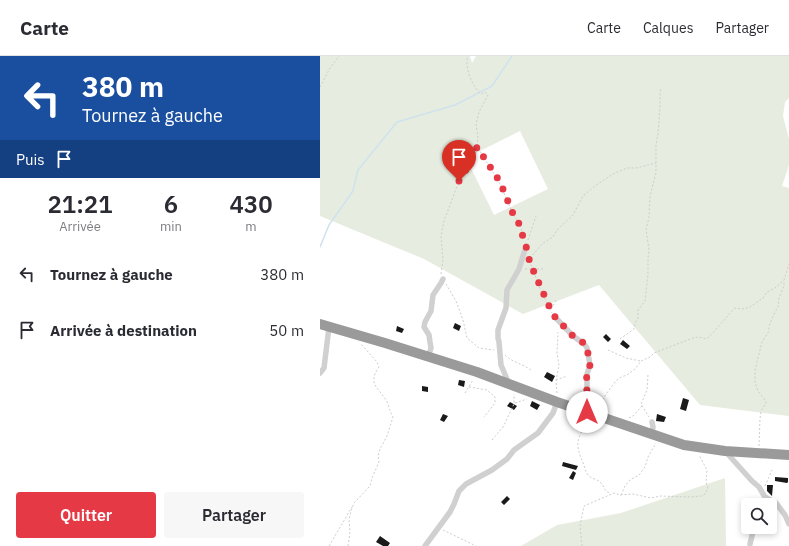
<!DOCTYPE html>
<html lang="fr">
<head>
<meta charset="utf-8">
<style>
  body { margin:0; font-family:"IBM Plex Sans",sans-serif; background:#f7f7f7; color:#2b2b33; height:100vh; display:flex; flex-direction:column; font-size:15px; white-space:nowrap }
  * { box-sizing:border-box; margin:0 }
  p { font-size:13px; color:#7c7c81 }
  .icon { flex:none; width:22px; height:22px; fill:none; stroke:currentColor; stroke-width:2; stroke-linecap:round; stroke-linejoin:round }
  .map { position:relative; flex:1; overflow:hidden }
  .side { display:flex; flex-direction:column; background:#fff; width:320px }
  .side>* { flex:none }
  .top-card { background:#1a4fa0; color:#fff; overflow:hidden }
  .controls { position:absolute; left:421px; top:442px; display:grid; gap:8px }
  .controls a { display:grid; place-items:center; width:36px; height:36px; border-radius:4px; background:#fff; box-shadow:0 2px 6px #0003; font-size:20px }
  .pin { position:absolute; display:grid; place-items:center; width:34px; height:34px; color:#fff; margin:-41px -17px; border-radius:50% 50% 50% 0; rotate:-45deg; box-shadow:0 0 4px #0007 }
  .pin .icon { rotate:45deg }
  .me { position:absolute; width:44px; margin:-22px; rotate:0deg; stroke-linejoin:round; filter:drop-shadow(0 0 3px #0008) }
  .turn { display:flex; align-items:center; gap:14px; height:84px; padding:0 16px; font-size:18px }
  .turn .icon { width:52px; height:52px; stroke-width:2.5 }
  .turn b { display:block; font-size:28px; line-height:34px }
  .then { display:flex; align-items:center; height:38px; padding:0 16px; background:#0003; gap:8px; font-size:15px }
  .eta { display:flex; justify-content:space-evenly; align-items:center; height:68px; text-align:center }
  .eta b { font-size:24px; font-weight:600; line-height:28px }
  .primary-button { display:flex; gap:8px; margin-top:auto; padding:8px 16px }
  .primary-button a { flex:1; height:46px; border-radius:4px; background:#e63946; color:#fff; font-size:16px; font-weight:600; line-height:46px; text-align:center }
  .primary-button a+a { background:#f7f7f7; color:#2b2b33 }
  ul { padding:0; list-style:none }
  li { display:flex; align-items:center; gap:12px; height:56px; padding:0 16px }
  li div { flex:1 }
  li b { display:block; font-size:15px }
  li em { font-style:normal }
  header { display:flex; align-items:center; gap:24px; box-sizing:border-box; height:56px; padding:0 20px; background:#fff; border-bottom:1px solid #e1e1e2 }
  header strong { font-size:19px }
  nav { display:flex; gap:22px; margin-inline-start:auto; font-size:14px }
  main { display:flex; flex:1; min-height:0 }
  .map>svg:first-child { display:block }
  .green { fill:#e6ecdf; fill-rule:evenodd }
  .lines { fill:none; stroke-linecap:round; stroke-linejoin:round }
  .stream { stroke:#cfe2ee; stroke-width:1.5 }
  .building { fill:#1a1a1a }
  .path { stroke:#cdcdcd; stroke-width:1; stroke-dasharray:2 2; stroke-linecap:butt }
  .street { stroke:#d0d0d0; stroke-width:5.5 }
  .highway { stroke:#9a9a9a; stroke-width:10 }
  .route { stroke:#e63946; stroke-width:7; stroke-dasharray:0 12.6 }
</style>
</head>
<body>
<header>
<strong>Carte</strong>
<nav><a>Carte</a><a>Calques</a><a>Partager</a></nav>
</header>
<main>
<section class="side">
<div class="top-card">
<div class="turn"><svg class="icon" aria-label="left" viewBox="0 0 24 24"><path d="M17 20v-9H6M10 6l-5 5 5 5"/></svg><div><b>380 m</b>Tournez à gauche</div></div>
<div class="then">Puis<svg class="icon" aria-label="arrive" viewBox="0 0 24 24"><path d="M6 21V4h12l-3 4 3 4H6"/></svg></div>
</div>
<div class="eta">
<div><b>21:21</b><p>Arrivée</p></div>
<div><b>6</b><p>min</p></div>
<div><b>430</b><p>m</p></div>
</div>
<ul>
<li><svg class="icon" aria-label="left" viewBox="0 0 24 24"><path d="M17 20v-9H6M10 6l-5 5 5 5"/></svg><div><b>Tournez à gauche</b></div><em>380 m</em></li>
<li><svg class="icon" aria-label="arrive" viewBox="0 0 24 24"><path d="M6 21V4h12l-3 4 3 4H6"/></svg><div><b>Arrivée à destination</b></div><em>50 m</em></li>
</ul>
<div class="primary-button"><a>Quitter</a><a>Partager</a></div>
</section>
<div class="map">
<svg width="469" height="490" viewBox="0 0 469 490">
  <rect width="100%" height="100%" fill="#fff"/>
  <path class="green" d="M 0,0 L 150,0 L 152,7 L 156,0 L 469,0 L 469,42 L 465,46 L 463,60 L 469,83 L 469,109 L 462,130 L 469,132 L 469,360 L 380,349 L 279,229 L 203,258 L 104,203 L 0,160 ZM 200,75 L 228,133 L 174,159 L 146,102 Z
    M 405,422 L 406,490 L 201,490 L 237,469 L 301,457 Z"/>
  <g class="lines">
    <path class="stream" d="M 0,191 L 9,169 L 33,135 L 38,114 L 77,66 L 135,49 L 172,30 L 192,0"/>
  </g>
  <path class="building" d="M 135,267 L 141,270 L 139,275 L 133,272 Z
    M 77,270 L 84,273 L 82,277 L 76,275 Z
    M 286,278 L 291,283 L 288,286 L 283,281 Z
    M 303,284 L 310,290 L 307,293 L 300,288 Z
    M 227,316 L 235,320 L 232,326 L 224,321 Z
    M 139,324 L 145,325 L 144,331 L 138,329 Z
    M 102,330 L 108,331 L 108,336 L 102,335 Z
    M 363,342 L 369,344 L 366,355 L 360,353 Z
    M 212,345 L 220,349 L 217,354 L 210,350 Z
    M 190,346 L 197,350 L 194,354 L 187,350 Z
    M 251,357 L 258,360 L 257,364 L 249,361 Z
    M 123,358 L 128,360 L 124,366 L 120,364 Z
    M 337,358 L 346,361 L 344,366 L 336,365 Z
    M 243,406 L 258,410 L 256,414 L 242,410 Z
    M 253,415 L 256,417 L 253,424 L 249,422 Z
    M 455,421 L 468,422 L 468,426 L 467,427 L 455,425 Z
    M 447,429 L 453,429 L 452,440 L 447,435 Z
    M 187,440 L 190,443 L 184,449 L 181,446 Z
    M 60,480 L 70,487 L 68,490 L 63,490 L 56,486 Z"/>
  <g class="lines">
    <path class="path" d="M 0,31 L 10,12 L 19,0
      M 158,92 L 179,126 L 194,160 L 200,169 L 205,184
      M 208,184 L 216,160
      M 208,201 L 221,235 L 232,257
      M 210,202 L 223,187 L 233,181 L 237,174 L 253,159 L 263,140 L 275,130 L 293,118 L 307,112 L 316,112 L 336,107
      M 205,213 L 223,213
      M 121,218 L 123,204 L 121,180 L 124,165 L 139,125 L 155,98 L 157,91 L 158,81 L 156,68 L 159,56 L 168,39 L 165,36 L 161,38 C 152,30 144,11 148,0
      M 126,228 L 136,245 L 143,264 L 147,282 L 159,292 L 174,294
      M 231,253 L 237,243
      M 300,283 L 314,273 L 315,268 L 318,262 L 318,254 L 325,245 L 328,218 L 328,202 L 329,194 L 326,173 L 329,162 L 330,140 L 336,117 L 336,88 L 338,78 L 340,51 L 340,37 L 341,32
      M 288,294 L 306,302 L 320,305
      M 185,299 C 193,307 204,308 212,315
      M 328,319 L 327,334 L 321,348 L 329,361
      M 236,324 L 247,320
      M 149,331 L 167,334 L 175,341 L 175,347 L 164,361
      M 145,337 L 153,324
      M 237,337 L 236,325 L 239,309 L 237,297 L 238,276
      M 195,347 L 207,343
      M 279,351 L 286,338 L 296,325 L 301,321 L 307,319 L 315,313 L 321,305 L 330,301 L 334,297 L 373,282 L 379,281 L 386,283 L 389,281 L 412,255 L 415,252 L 424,253 L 430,251 L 443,242 L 447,236 L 455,232 L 464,224 L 469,208
      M 309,362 L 313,360 L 322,350
      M 267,365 C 257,385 254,387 264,409 C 265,413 266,417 269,420 C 272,423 277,423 280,426 C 285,430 283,435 290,437
      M 172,384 L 183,371 L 194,348 L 194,338
      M 439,390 L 440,363 L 441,355 L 446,347 L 445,344 L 438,335 L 435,326 L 435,314 L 442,286 L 449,275 L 449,270 L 454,258 L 458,251 L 459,242 L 464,230 L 464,225
      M 445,430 L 452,414
      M 301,439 L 305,430 L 310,424 L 319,419 L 325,411 L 328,401 L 336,387
      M 123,474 L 156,490
      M 9,490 L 32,451
      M 28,490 L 30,476 L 29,463 L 31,455 L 34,447 L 50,430 L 52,422 L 59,406 L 58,400 L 60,393 L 67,380 L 73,361 C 70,356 69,351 67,346 C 61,333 46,329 59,311 L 57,306 L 41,288
      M 262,490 L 260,470 L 264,450 L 294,437 L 300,439 L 313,438 L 331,442 L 340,440 L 370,441 L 381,440 L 385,438 L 388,432 L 386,426 L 387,414 L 379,399"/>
    <path class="street" d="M 235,261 L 252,279 L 265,289 L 267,292 L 270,309 L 267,318 L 267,335 L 269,344 L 267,356
      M 108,301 L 111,292 L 110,286 L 109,279 L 104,271 L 105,266 L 111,255 L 113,239 L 121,227 L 123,223
      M 0,317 L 4,312 L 9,271
      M 189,328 L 181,309 L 179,286 L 178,282 L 178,274 L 186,252 L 187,234 L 199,213 L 206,190
      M 332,366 L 333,371 L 332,377
      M 405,395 L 432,425 L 439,431 L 445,441 L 456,447 L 465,459 L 469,468
      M 443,449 L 449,444
      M 430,488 L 434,471
      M 105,490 L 130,456 L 134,448 L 139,435 L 146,428 L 172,414 L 187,403 L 194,394 L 218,377 L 233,357 L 237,346"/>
    <path class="highway" d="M 0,268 L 65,287 L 157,316 L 237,346 L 364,389 L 405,395 L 469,399"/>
  </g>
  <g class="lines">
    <path class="route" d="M 139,125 L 155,98 L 157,91 L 180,126 L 194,160 L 198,165 L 206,190 L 210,207 L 229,250 L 235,261 L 252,279 L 265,288 L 267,292 L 270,309 L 267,318 L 266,329 L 267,335 L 269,344 L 267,356"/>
  </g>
</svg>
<div class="controls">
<a><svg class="icon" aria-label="search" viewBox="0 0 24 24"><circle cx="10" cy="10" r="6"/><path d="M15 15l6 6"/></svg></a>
</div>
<div class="pin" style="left:139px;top:125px;background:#d93025"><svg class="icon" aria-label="arrive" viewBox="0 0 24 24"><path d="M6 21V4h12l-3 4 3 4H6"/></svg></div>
<svg class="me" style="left:267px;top:356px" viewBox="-20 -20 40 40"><circle r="19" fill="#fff"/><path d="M0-13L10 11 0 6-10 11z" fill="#e63946"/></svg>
</div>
</main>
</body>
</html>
